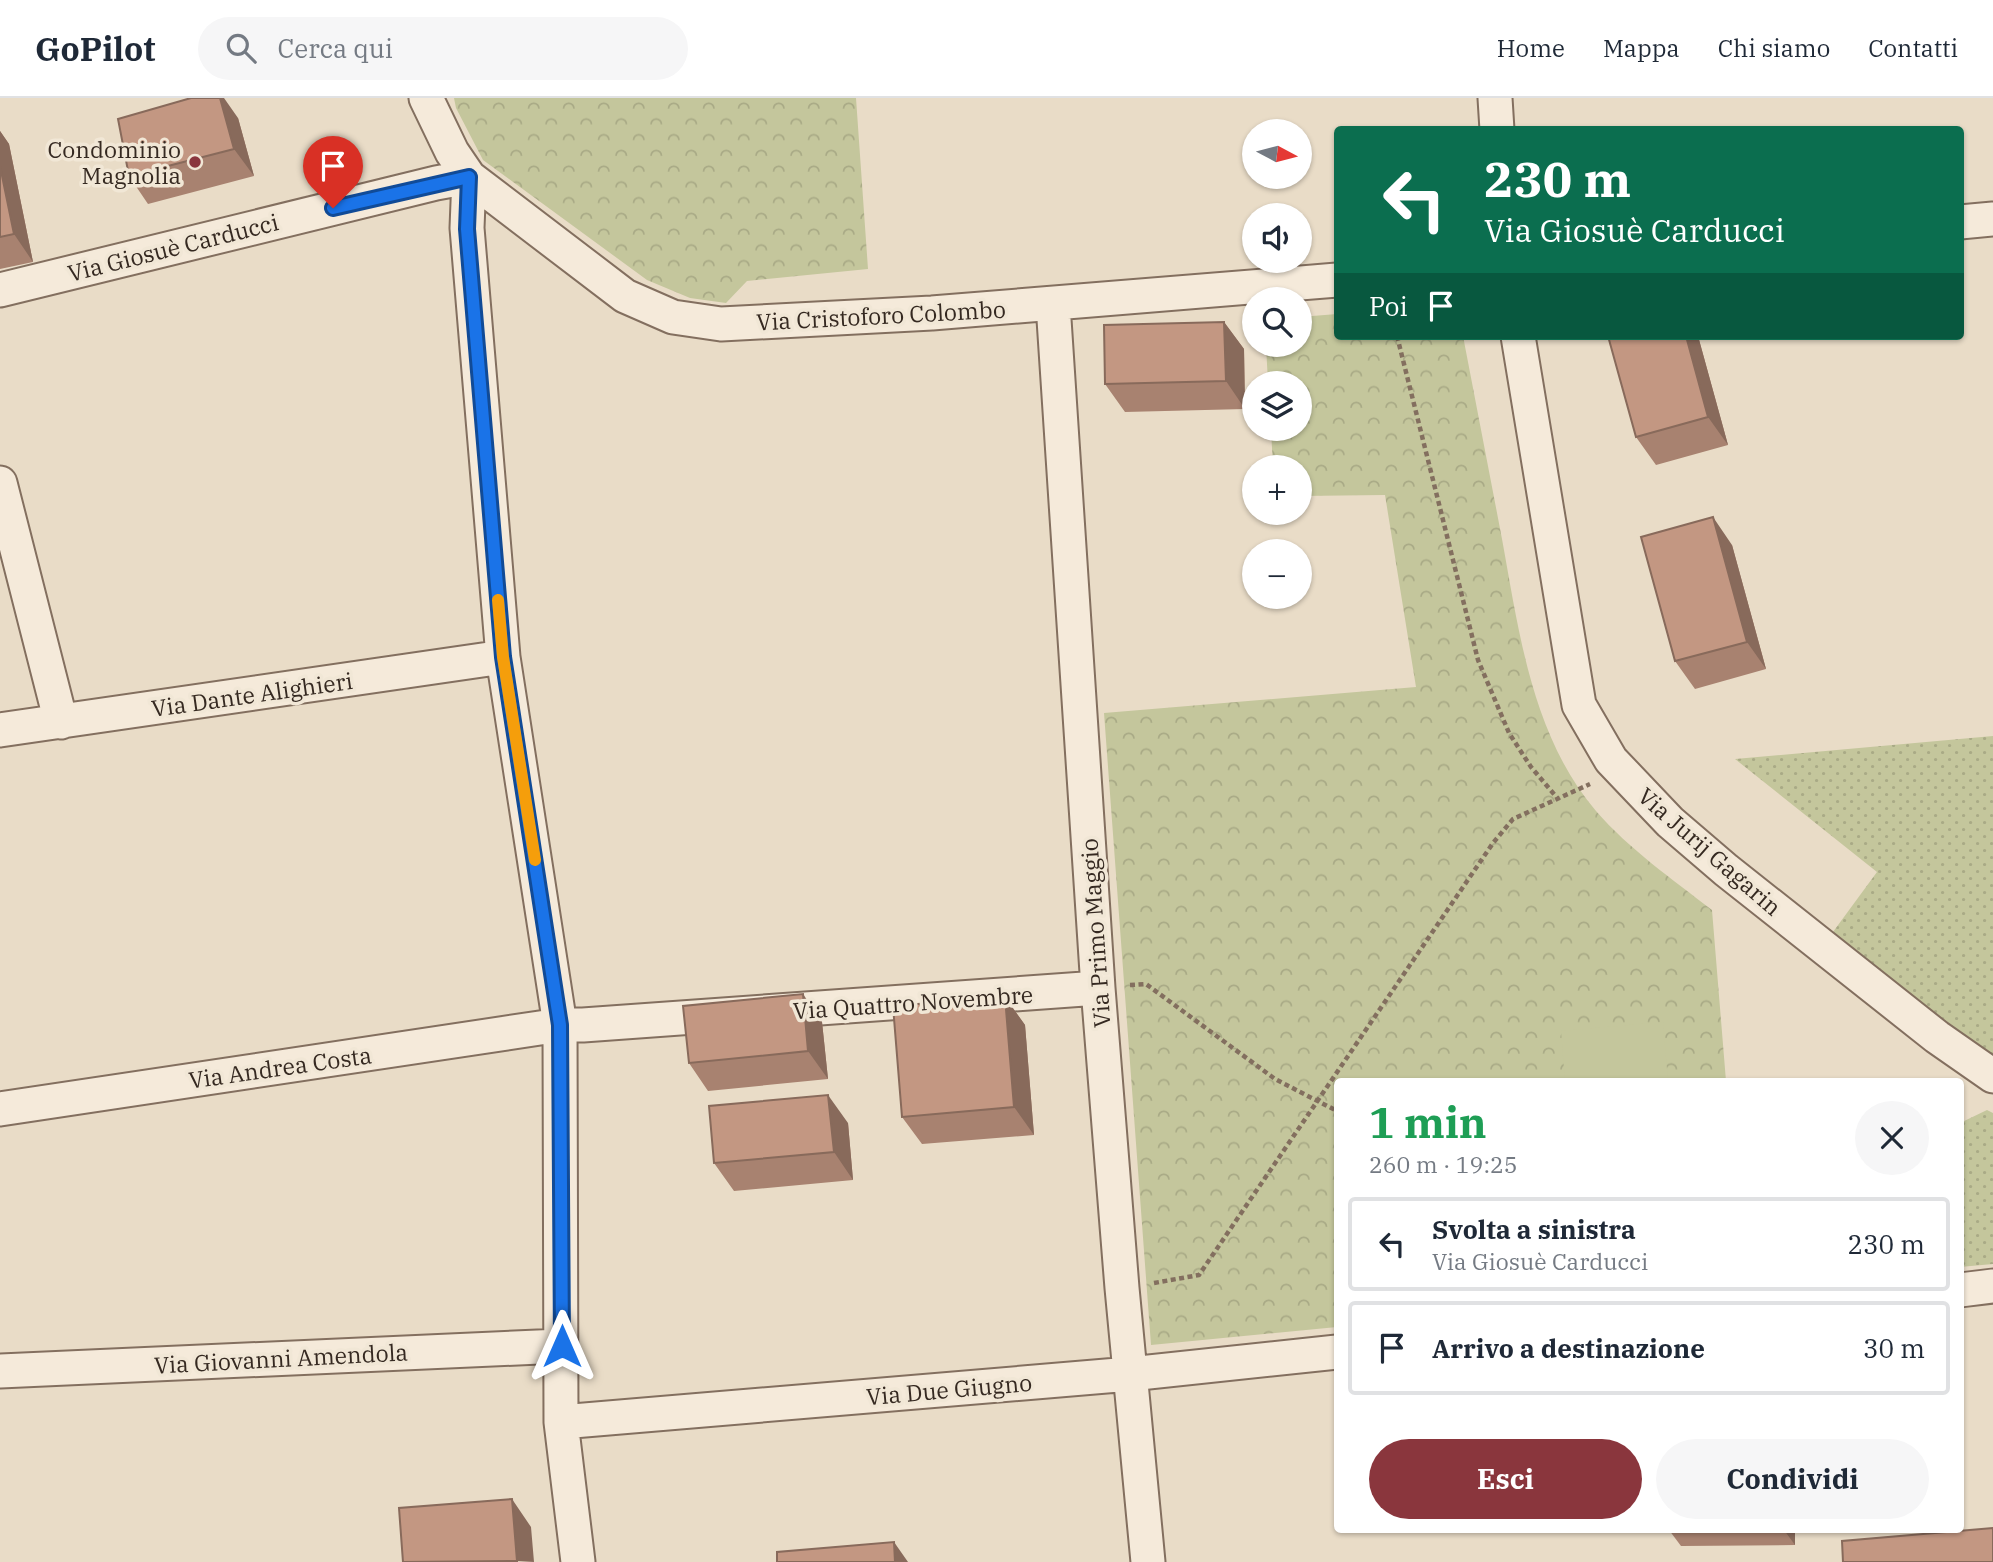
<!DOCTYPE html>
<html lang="it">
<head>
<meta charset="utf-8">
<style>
  body { margin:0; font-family:"IBM Plex Serif",serif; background:#f6f6f7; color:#1f2937; height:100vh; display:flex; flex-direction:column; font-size:26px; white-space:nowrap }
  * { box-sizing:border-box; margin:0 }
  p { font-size:23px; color:#747a83 }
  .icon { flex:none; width:38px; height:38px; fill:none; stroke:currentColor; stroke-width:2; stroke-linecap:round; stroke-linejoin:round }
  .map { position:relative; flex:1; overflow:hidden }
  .sheet { position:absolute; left:1334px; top:980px; width:630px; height:455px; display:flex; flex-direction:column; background:#fff; border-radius:7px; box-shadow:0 2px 5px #0004 }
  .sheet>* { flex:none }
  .banner { position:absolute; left:1334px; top:28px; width:630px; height:214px; border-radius:7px; box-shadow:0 2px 5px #0004; background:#0b6e4f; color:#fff; overflow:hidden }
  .needle { width:46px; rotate:97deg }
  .buttons { position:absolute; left:1242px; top:21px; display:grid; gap:14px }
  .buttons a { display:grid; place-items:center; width:70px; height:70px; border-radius:50%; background:#fff; box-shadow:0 2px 5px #0004; font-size:35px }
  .pin { position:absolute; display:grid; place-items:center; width:60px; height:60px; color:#fff; margin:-72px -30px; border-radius:50% 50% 50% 0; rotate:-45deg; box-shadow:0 0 7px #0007 }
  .pin .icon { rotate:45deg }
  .me { position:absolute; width:77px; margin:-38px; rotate:0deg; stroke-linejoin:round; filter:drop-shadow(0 0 5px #0008) }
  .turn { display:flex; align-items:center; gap:24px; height:147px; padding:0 35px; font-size:32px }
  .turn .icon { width:91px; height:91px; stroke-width:2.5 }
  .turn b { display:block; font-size:49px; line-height:60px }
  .then { display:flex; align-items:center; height:66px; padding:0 35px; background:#0003; gap:14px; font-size:26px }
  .round { display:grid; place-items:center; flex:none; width:74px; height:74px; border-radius:37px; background:#f6f6f7 }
  .summary { display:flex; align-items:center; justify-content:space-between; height:119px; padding:0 35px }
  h1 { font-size:42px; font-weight:700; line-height:52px; color:#1e9e55 }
  .button { display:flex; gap:14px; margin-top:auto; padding:14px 35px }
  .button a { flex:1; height:80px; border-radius:42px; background:#8a363d; color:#fff; font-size:28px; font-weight:700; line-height:80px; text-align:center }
  .button a+a { background:#f6f6f7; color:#1f2937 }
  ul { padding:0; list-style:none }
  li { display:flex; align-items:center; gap:21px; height:94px; margin:0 14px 10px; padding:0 21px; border:4px solid #e0e1e3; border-radius:7px }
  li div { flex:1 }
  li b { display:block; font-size:26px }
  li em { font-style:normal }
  header { display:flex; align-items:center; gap:42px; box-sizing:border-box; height:98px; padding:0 35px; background:#fff; border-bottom:2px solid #e0e1e3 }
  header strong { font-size:33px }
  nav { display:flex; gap:38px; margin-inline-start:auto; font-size:24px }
  .search { width:490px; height:63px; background:#f6f6f7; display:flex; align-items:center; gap:18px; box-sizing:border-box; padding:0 24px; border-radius:38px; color:#747a83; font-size:26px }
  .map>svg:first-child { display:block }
  .grass { fill:url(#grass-dots) }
  .forest { fill:url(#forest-crowns) }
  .garden { fill:#c4c69c }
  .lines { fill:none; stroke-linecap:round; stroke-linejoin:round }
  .minor-casing { stroke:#836f5f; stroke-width:37 }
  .path { stroke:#836f5f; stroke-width:4.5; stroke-dasharray:5 3.5; stroke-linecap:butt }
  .minor { stroke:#f5eada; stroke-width:33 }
  .wall { fill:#a88270 }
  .shaded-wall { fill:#886a5b }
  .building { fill:#c39782; stroke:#886a5b; stroke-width:2 }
  .route-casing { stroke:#114b97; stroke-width:18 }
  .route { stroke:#1a73e8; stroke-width:12 }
  .slow { stroke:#f59e0b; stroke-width:12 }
  .poi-dot { fill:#8a363d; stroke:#f1e7d6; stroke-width:2.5 }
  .labels { text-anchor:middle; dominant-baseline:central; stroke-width:7; stroke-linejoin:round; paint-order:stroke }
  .poi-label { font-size:23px; fill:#352921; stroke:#f1e7d6; text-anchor:end }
  .street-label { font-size:23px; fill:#352921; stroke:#f1e7d6 }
</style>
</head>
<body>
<header>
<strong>GoPilot</strong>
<div class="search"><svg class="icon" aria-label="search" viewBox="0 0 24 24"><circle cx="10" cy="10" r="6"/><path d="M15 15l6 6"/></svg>Cerca qui</div>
<nav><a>Home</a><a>Mappa</a><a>Chi siamo</a><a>Contatti</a></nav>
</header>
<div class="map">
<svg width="1993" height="1464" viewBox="0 0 1993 1464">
  <defs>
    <pattern id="grass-dots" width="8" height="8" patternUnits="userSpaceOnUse" patternTransform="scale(1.75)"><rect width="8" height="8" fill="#c4c69c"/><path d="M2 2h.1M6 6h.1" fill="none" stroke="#a9aa86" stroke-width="1.8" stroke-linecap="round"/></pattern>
    <pattern id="forest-crowns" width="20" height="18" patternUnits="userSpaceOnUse" patternTransform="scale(1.75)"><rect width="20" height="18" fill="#c4c69c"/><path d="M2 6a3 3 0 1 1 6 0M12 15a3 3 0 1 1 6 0" fill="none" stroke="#a9aa86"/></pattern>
  </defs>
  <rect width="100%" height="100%" fill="#e9dcc7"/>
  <path class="grass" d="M 1993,638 L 1993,962 L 1830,838 L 1877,774 L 1735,661 Z
    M 1987,1012 L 1993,1015 L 1993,1166 L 1960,1169 L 1960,1025 Z"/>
  <path class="forest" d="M 454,0 L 856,0 L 868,171 L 747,183 L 726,205 L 690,200 L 647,182 L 483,62 L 456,10 Z
    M 1337,216 L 1337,238 L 1463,238 C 1476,306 1489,373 1502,441 C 1519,534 1532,638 1596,713 C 1629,751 1672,781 1712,812 L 1726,983 L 1337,984 L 1337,1229 L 1151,1247 L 1104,615 L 1416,589 L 1385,397 L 1300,398 L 1300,369 L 1273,369 L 1271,331 L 1300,331 L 1300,285 L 1268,285 L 1266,247 L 1300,247 L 1300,219 Z"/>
  <path class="garden" d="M 1663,924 L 1668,983 L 1565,983 L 1561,933 Z"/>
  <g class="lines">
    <defs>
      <path id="minor" d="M 426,0 L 452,54 L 469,79 L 625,198 L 673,219 L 721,226 L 932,215 L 1337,182
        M 1495,0 L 1497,32
        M 469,79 L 467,130 L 503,559 L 560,927 L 561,1324 L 578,1464
        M 1960,124 L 1993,121
        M 0,192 L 436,85 L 469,79
        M 1053,206 L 1098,890 L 1122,1190 L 1148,1464
        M 1518,238 L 1579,607 L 1611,662 L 1670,724 L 1726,772 L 1937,939 L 1993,978
        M 0,385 L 61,624
        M 0,632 L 503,559
        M 0,1011 L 560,927 L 583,927 L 1098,890
        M 1960,1192 L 1993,1188
        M 0,1273 L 561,1248
        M 561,1324 L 1130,1276 L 1337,1254"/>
    </defs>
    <use href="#minor" class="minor-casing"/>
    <path class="path" d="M 1397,238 L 1478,562 L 1509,635 L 1531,669 L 1559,702
      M 1130,887 L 1146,886 L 1275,981 L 1337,1013
      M 1154,1185 L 1199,1177 L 1493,745 L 1513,721 L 1590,686"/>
    <use href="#minor" class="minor"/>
  </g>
  <path class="wall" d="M 238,20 L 254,78 L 148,106 L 129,78 Z
    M 0,33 L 9,46 L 33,164 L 0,171 Z
    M 1224,224 L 1244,251 L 1245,311 L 1125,314 L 1105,286 Z
    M 1608,238 L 1698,238 L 1728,347 L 1656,367 L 1636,339 Z
    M 1732,447 L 1766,571 L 1695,591 L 1675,563 Z
    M 1005,899 L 1025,927 L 1034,1037 L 922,1046 L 902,1019 Z
    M 822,924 L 828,981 L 708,993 L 689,965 Z
    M 848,1025 L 853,1082 L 734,1093 L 714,1065 Z
    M 1669,1432 L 1795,1432 L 1795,1447 L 1681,1448 Z"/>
  <path class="shaded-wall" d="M 220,0 L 224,0 L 238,20 L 254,78 L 234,51 Z
    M 0,33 L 9,46 L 33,164 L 14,136 L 0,68 Z
    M 1224,224 L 1244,251 L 1245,311 L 1226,283 Z
    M 1686,238 L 1698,238 L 1728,347 L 1708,319 Z
    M 1713,419 L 1732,447 L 1766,571 L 1747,544 Z
    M 803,896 L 822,924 L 828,981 L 808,953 Z
    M 1005,899 L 1025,927 L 1034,1037 L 1014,1009 Z
    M 828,997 L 848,1025 L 853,1082 L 834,1054 Z
    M 512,1401 L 531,1429 L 534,1464 L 517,1463 Z
    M 1784,1432 L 1795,1432 L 1795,1447 Z
    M 894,1444 L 908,1464 L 895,1464 Z"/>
  <path class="building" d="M 191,0 L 220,0 L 234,51 L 129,78 L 118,21 Z
    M 0,68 L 14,136 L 0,139 Z
    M 1224,224 L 1226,283 L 1105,286 L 1104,227 Z
    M 1608,238 L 1686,238 L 1708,319 L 1636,339 Z
    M 1713,419 L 1747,544 L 1675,563 L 1641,439 Z
    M 803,896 L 808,953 L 689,965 L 683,908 Z
    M 1005,899 L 1014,1009 L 902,1019 L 893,908 Z
    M 828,997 L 834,1054 L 714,1065 L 709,1008 Z
    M 512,1401 L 517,1463 L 403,1464 L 399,1410 Z
    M 1993,1430 L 1993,1464 L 1843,1464 L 1842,1443 Z
    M 894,1444 L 895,1464 L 777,1464 L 777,1454 Z"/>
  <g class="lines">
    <defs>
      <path id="route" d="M 333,110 L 469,79 L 467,131 L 503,559 L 560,927 L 562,1248"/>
    </defs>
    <use href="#route" class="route-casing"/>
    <use href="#route" class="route"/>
    <path class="slow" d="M 498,502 L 503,559 L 535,762"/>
  </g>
  <circle class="poi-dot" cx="195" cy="64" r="7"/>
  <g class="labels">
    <g class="poi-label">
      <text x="181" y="51">Condominio<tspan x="181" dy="26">Magnolia</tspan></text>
    </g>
    <g class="street-label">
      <text transform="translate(173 149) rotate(-14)">Via Giosuè Carducci</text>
      <text transform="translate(881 217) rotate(-3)">Via Cristoforo Colombo</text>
      <text transform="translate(252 596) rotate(-8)">Via Dante Alighieri</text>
      <text transform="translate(1710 753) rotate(41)">Via Jurij Gagarin</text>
      <text transform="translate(1095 835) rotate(-94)">Via Primo Maggio</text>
      <text transform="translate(913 904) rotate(-4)">Via Quattro Novembre</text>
      <text transform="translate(280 969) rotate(-8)">Via Andrea Costa</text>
      <text transform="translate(281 1260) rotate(-3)">Via Giovanni Amendola</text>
      <text transform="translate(949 1291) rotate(-5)">Via Due Giugno</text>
    </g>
  </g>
</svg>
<div class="buttons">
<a><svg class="needle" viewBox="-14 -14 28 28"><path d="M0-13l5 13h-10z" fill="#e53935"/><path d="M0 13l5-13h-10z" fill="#747a83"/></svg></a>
<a><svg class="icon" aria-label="sound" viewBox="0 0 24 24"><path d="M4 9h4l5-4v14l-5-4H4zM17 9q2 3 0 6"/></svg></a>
<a><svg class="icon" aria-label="search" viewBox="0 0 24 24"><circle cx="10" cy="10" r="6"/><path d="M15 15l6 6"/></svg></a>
<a><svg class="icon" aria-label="layers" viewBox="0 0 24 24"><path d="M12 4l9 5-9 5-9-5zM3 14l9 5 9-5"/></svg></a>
<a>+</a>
<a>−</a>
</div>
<div class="pin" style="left:333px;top:110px;background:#d93025"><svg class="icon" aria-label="arrive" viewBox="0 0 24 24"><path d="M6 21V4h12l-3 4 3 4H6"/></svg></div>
<svg class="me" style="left:562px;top:1248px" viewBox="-20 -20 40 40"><path d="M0-17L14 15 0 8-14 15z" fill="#1a73e8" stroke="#fff" stroke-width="4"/></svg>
<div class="banner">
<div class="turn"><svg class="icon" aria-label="left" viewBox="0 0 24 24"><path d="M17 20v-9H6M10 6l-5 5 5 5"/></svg><div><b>230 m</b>Via Giosuè Carducci</div></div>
<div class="then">Poi<svg class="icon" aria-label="arrive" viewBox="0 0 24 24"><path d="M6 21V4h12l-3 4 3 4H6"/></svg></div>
</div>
<section class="sheet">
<div class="summary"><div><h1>1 min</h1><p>260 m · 19:25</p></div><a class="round"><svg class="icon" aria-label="close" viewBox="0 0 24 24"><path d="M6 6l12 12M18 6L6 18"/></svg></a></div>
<ul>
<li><svg class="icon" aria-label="left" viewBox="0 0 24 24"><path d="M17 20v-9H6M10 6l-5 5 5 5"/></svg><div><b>Svolta a sinistra</b><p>Via Giosuè Carducci</p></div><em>230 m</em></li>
<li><svg class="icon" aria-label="arrive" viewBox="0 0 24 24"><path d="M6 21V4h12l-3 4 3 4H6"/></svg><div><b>Arrivo a destinazione</b></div><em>30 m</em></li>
</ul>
<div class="button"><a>Esci</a><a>Condividi</a></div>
</section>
</div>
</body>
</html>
